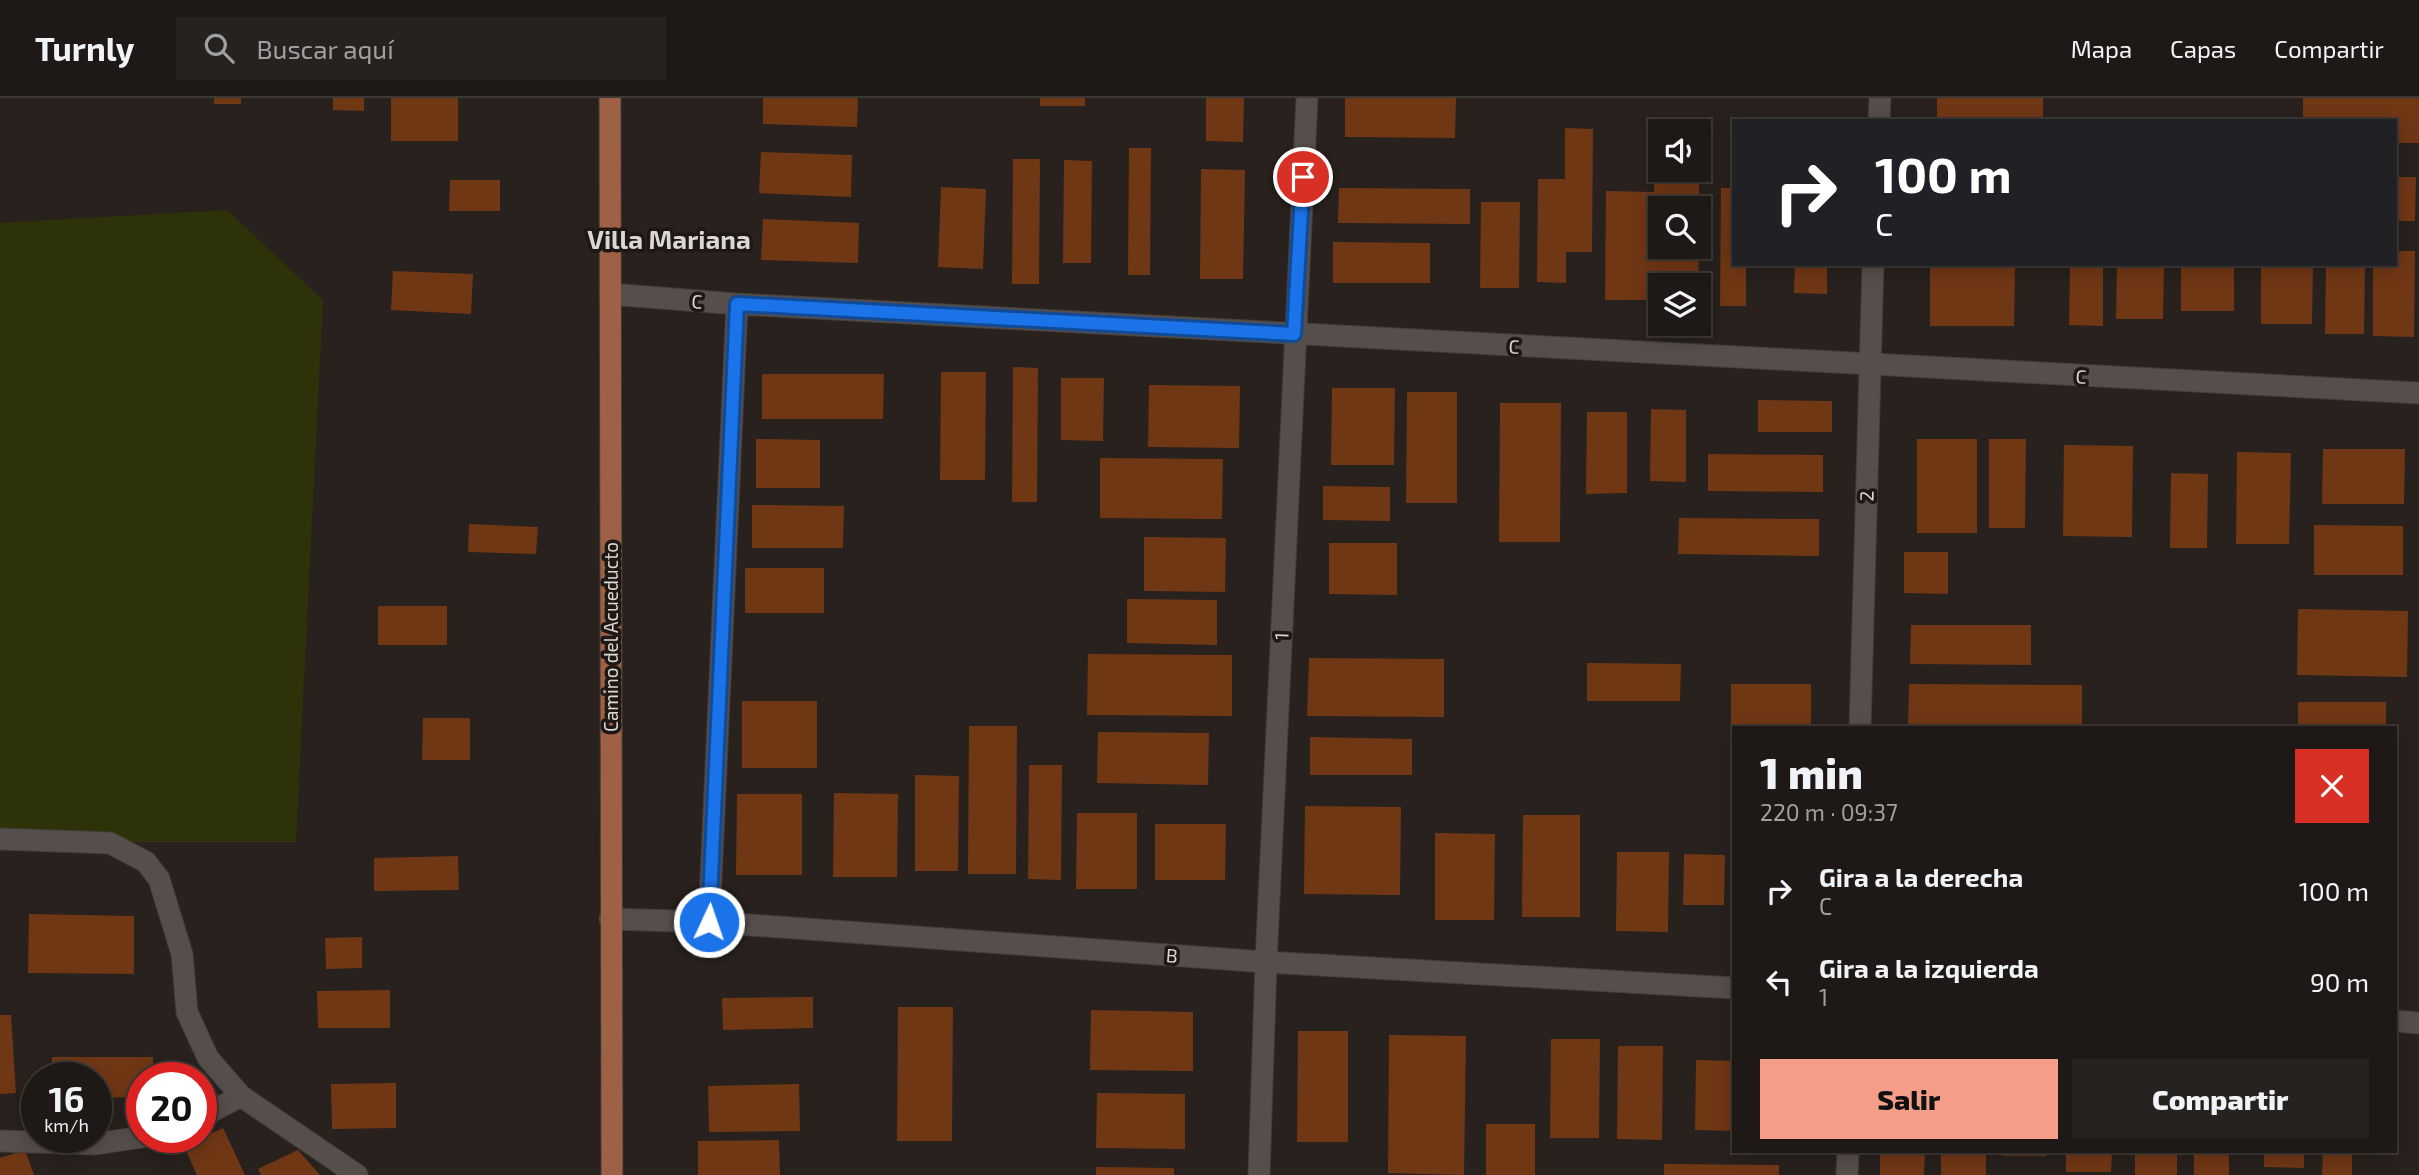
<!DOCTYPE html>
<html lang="es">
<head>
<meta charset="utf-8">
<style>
  body { margin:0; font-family:"Exo 2",sans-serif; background:#26221f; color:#f1f3f6; height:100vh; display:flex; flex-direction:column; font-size:26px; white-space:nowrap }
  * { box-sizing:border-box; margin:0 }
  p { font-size:23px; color:#a1a0a1 }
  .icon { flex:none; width:38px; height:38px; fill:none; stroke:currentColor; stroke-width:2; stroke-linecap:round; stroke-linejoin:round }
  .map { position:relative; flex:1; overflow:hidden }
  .drawer { position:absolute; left:1732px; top:628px; width:665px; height:427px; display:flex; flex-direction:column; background:#1e1916; border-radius:0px; box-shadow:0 4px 18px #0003,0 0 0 2px #3c3835 }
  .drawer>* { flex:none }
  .top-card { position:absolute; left:1732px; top:21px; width:665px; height:147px; border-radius:0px; box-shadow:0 4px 18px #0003,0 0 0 2px #3c3835; background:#202124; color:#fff; overflow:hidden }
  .controls { position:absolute; left:1648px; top:21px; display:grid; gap:14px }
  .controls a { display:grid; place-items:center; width:63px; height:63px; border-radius:0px; background:#1e1916; box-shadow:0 4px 18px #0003,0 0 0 2px #3c3835; font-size:35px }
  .speed { position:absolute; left:21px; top:964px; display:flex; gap:14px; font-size:35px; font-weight:700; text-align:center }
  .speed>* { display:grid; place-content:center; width:91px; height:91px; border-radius:50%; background:#1e1916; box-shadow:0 4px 18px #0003,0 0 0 2px #3c3835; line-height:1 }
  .speed small { font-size:18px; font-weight:400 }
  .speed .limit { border:10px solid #d22; background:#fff; color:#111 }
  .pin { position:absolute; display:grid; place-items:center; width:60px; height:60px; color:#fff; margin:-30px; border:4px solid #fff; border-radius:50%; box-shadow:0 2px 7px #0007 }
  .me { position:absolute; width:77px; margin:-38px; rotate:3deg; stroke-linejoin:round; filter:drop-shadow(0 0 5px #0008) }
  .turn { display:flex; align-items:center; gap:24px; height:147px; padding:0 28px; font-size:32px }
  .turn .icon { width:91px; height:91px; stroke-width:2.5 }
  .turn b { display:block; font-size:49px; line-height:60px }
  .round { display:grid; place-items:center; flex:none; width:74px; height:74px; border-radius:0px; background:#26221f }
  .summary { display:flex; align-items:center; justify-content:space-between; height:119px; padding:0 28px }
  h1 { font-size:42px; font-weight:800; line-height:52px }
  .action { display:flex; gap:14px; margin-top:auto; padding:14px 28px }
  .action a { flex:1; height:80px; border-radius:0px; background:#f49e89; color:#111; font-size:28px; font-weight:800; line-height:80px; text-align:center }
  .action a+a { background:#26221f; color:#f1f3f6 }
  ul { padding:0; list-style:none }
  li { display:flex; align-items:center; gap:21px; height:91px; padding:0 28px }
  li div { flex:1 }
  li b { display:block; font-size:26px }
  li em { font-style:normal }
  header { display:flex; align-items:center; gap:42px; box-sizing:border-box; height:98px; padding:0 35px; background:#1e1916; border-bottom:2px solid #3c3835 }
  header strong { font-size:33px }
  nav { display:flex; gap:38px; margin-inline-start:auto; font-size:24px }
  .search { width:490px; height:63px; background:#26221f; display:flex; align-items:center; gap:18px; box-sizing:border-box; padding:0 24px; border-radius:0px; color:#a1a0a1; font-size:26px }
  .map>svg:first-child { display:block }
  .green { fill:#2e3209 }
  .building { fill:#703715 }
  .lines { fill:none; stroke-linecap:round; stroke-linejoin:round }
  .minor-casing { stroke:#413c39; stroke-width:23 }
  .major-casing { stroke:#413c39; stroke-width:23 }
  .minor { stroke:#564e4b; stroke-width:21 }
  .major { stroke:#9f6146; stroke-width:21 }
  .route-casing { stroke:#114b97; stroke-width:18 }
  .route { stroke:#1a73e8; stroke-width:12 }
  .labels { text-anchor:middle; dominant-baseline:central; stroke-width:7; stroke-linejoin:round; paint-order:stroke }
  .street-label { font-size:19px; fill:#dcd7d5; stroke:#1e1814 }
  .district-label { font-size:26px; font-weight:bold; fill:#dcd7d5; stroke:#1e1814 }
</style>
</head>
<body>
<header>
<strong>Turnly</strong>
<div class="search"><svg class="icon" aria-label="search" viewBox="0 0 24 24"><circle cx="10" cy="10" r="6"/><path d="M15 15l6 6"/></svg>Buscar aquí</div>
<nav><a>Mapa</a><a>Capas</a><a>Compartir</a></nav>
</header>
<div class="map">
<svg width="2419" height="1077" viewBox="0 0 2419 1077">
  <rect width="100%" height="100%" fill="#28211e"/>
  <path class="green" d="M 227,112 L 323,202 L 296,744 L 0,744 L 0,125 Z"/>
  <path class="building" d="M 214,0 L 241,0 L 241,6 L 214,6 Z
    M 333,0 L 364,0 L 364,13 L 333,12 Z
    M 391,0 L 458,0 L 458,43 L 391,43 Z
    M 763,0 L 858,0 L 857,29 L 763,26 Z
    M 1040,0 L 1085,0 L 1085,8 L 1040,8 Z
    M 1206,0 L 1244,0 L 1243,44 L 1206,43 Z
    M 1345,0 L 1456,0 L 1455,40 L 1345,39 Z
    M 1937,0 L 2043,0 L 2043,23 L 1937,22 Z
    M 2303,0 L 2419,0 L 2419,45 L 2396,45 L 2396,23 L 2303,23 Z
    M 1655,28 L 1700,29 L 1700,33 L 1661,33 L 1661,72 L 1699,72 L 1699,110 L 1661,110 L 1661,149 L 1699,149 L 1698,187 L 1661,187 L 1661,202 L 1605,202 L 1606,93 L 1654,94 Z
    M 1565,30 L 1593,31 L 1592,154 L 1566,154 L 1566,185 L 1537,184 L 1538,81 L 1565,81 Z
    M 1129,50 L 1151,50 L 1150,177 L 1128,177 Z
    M 761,54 L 852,57 L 851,99 L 759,95 Z
    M 1013,61 L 1040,61 L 1039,186 L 1012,186 Z
    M 1064,62 L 1092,63 L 1091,165 L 1063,165 Z
    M 1201,71 L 1245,72 L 1243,181 L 1200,181 Z
    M 2396,79 L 2416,79 L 2415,123 L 2396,123 Z
    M 450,82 L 500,82 L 500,113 L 449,113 Z
    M 941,89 L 986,91 L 983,171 L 938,169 Z
    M 1339,90 L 1470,91 L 1470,126 L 1338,125 Z
    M 1721,90 L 1734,90 L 1734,166 L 1746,166 L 1746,208 L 1720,208 Z
    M 1481,104 L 1520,104 L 1519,190 L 1480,190 Z
    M 763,121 L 859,125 L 858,165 L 761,162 Z
    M 1333,144 L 1430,145 L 1430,185 L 1333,185 Z
    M 2396,153 L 2415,153 L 2414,239 L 2373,238 L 2373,166 L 2396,166 Z
    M 1795,166 L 1827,166 L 1827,196 L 1794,195 Z
    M 2070,166 L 2103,166 L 2103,228 L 2069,227 Z
    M 2117,166 L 2164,166 L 2163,221 L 2116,221 Z
    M 2181,166 L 2234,166 L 2234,213 L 2181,213 Z
    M 2261,166 L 2313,166 L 2312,226 L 2261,226 Z
    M 2326,166 L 2365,166 L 2364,236 L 2325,236 Z
    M 1930,170 L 2015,170 L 2014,228 L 1930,228 Z
    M 393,173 L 473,176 L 471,216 L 391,212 Z
    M 1013,269 L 1038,270 L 1037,404 L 1012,404 Z
    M 941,274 L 986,274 L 985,382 L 940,382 Z
    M 762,276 L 884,276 L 883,321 L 762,321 Z
    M 1061,280 L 1104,280 L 1103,343 L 1061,342 Z
    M 1149,287 L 1240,288 L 1239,350 L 1148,349 Z
    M 1332,290 L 1395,290 L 1394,367 L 1331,367 Z
    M 1407,294 L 1457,294 L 1457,405 L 1406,405 Z
    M 1758,302 L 1832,303 L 1832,334 L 1758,334 Z
    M 1500,305 L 1561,305 L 1560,444 L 1499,444 Z
    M 1651,311 L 1686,312 L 1686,384 L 1650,383 Z
    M 1587,314 L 1627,314 L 1627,395 L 1586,396 Z
    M 756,341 L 820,342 L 820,390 L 756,390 Z
    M 1917,341 L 1977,341 L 1977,435 L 1917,435 Z
    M 1989,341 L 2026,341 L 2025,430 L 1989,430 Z
    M 2064,347 L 2133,348 L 2132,439 L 2063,438 Z
    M 2323,351 L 2405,351 L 2404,406 L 2322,406 Z
    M 2237,354 L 2291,355 L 2289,446 L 2236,446 Z
    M 1708,356 L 1823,357 L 1823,394 L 1708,393 Z
    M 1100,360 L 1223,361 L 1222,421 L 1100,420 Z
    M 2171,375 L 2208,376 L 2207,450 L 2170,450 Z
    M 1323,388 L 1390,389 L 1390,423 L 1323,422 Z
    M 752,407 L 844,408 L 843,450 L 752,450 Z
    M 1679,420 L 1819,421 L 1819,458 L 1678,456 Z
    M 469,426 L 538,429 L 536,456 L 468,454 Z
    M 2314,427 L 2403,428 L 2403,477 L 2314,477 Z
    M 1144,439 L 1226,440 L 1225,494 L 1144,493 Z
    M 1329,445 L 1397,445 L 1397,497 L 1329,496 Z
    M 1904,454 L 1948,454 L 1948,496 L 1904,495 Z
    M 745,470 L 824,470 L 824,515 L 745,515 Z
    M 1127,501 L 1217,502 L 1217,547 L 1127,545 Z
    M 378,508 L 447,508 L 447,547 L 378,547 Z
    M 2298,511 L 2408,513 L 2407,579 L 2297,577 Z
    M 1911,527 L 2031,527 L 2031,567 L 1910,566 Z
    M 1088,556 L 1232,557 L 1232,618 L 1087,617 Z
    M 1309,560 L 1444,561 L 1444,619 L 1307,618 Z
    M 1587,565 L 1681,566 L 1680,603 L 1587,603 Z
    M 1731,586 L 1811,586 L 1811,630 L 1734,630 L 1734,635 L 1731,635 Z
    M 1909,586 L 2082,587 L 2082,630 L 1908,630 Z
    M 742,603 L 817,603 L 817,670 L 742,670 Z
    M 2298,604 L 2386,604 L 2386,630 L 2298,630 Z
    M 423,620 L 470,620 L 470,662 L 422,662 Z
    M 969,628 L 1017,628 L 1016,776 L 968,776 Z
    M 1098,634 L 1209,635 L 1208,687 L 1097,685 Z
    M 1310,639 L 1412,641 L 1412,677 L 1310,677 Z
    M 1029,667 L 1062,667 L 1061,782 L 1028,781 Z
    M 915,677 L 959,678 L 958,773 L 915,773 Z
    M 834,695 L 898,696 L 897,779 L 833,779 Z
    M 737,696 L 802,696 L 802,777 L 736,777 Z
    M 1305,708 L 1401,709 L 1400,797 L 1304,796 Z
    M 1077,715 L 1137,715 L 1137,791 L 1076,791 Z
    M 1523,717 L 1580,717 L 1580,819 L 1522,819 Z
    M 1155,726 L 1226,726 L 1225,782 L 1155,782 Z
    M 1435,735 L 1495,736 L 1494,822 L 1435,822 Z
    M 1617,754 L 1669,754 L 1668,834 L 1616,833 Z
    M 1684,756 L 1725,757 L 1724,807 L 1683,807 Z
    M 458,758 L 459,792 L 374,793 L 374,760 Z
    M 29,816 L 134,818 L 134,876 L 28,875 Z
    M 362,839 L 362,870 L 326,871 L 325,840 Z
    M 390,892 L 390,930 L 318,930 L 317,893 Z
    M 813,899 L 813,930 L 723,932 L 722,900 Z
    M 898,909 L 953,909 L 952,1043 L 897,1043 Z
    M 1091,912 L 1193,914 L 1193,973 L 1090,972 Z
    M 0,917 L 11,917 L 16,995 L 0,996 Z
    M 1298,933 L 1348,933 L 1348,1044 L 1297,1044 Z
    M 1389,937 L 1466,938 L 1464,1077 L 1388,1075 Z
    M 1551,941 L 1600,941 L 1599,1040 L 1550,1040 Z
    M 1618,948 L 1663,948 L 1662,1042 L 1617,1041 Z
    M 52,959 L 153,959 L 153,980 L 142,980 L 142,999 L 96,1000 L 96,980 L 52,980 Z
    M 1696,962 L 1734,963 L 1734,1033 L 1695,1032 Z
    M 396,985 L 396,1030 L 332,1031 L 331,986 Z
    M 799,986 L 800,1033 L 709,1034 L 708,988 Z
    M 1097,995 L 1185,996 L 1185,1051 L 1096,1050 Z
    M 1486,1026 L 1535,1026 L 1535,1077 L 1486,1077 Z
    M 223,1030 L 245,1077 L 197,1077 L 184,1048 Z
    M 779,1042 L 780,1077 L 698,1077 L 698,1043 Z
    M 25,1052 L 34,1077 L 0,1077 L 0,1060 Z
    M 298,1052 L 320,1077 L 261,1077 L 258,1071 Z
    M 1880,1054 L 1925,1054 L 1924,1077 L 1880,1077 Z
    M 1941,1054 L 1986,1054 L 1986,1077 L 1941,1077 Z
    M 2003,1054 L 2046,1054 L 2046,1058 L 2003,1058 Z
    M 2066,1054 L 2112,1054 L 2111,1074 L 2066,1074 Z
    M 2135,1054 L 2177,1054 L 2177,1077 L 2135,1077 Z
    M 2194,1054 L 2229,1054 L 2229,1077 L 2194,1077 Z
    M 2264,1054 L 2304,1054 L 2304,1070 L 2264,1069 Z
    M 2323,1054 L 2352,1054 L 2352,1077 L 2322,1077 Z
    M 1664,1066 L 1779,1067 L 1779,1077 L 1664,1077 Z
    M 1096,1069 L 1174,1070 L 1174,1077 L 1096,1077 Z"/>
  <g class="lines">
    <defs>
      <path id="minor" d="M 1879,23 L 1880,0
        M 610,196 L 737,206 L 2419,295
        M 1860,630 L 1873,166
        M 0,741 L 110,745 L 146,764 L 159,781 L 182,856 L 187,914 L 208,960 L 241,998 L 357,1077
        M 610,821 L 709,824 L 1266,864 L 1734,890
        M 709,824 L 737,206
        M 2396,923 L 2419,925
        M 201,1019 L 241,998
        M 0,1043 L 95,1046 L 142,1039
        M 1259,1077 L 1266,864 L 1307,0
        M 1847,1077 L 1848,1054"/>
      <path id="major" d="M 610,0 L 612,1077"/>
    </defs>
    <use href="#minor" class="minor-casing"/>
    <use href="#major" class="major-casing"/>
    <use href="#minor" class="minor"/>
    <use href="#major" class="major"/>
  </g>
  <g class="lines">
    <defs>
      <path id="route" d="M 709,824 L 737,206 L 1294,236 L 1303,79"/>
    </defs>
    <use href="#route" class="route-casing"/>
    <use href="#route" class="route"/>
  </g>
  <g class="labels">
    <g class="street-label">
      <text transform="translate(697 203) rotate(4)">C</text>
      <text transform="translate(1514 248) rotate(3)">C</text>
      <text transform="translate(2081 278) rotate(3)">C</text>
      <text transform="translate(1866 398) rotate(-89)">2</text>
      <text transform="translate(1281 538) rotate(-87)">1</text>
      <text transform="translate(610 539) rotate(-90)">Camino del Acueducto</text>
      <text transform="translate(1172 857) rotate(4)">B</text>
    </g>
    <g class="district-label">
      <text x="669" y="140">Villa Mariana</text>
    </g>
  </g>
</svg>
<div class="controls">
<a><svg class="icon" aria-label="sound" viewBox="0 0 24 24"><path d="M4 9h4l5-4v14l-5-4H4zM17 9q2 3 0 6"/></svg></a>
<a><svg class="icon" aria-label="search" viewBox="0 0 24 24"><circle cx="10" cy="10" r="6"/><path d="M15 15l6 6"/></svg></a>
<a><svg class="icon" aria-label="layers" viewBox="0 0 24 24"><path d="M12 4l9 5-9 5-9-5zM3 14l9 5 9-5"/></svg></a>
</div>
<div class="speed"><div>16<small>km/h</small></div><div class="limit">20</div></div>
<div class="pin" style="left:1303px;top:79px;background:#d93025"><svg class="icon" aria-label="arrive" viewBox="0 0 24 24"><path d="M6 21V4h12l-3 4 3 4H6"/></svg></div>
<svg class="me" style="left:709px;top:824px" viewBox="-20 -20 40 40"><circle r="17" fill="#1a73e8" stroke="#fff" stroke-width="3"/><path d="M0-11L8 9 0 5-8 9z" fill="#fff"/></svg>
<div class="top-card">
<div class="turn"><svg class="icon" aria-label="right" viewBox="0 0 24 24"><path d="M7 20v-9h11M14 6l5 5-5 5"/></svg><div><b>100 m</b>C</div></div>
</div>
<section class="drawer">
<div class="summary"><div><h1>1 min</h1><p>220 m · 09:37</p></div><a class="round" style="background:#d93025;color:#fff"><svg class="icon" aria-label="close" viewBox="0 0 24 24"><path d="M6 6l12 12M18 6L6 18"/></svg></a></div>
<ul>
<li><svg class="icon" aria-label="right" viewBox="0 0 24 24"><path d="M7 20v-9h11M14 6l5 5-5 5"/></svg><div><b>Gira a la derecha</b><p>C</p></div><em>100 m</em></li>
<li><svg class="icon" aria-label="left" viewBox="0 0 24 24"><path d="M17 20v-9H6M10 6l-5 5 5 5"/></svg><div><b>Gira a la izquierda</b><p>1</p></div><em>90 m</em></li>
</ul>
<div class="action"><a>Salir</a><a>Compartir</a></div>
</section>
</div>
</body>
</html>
